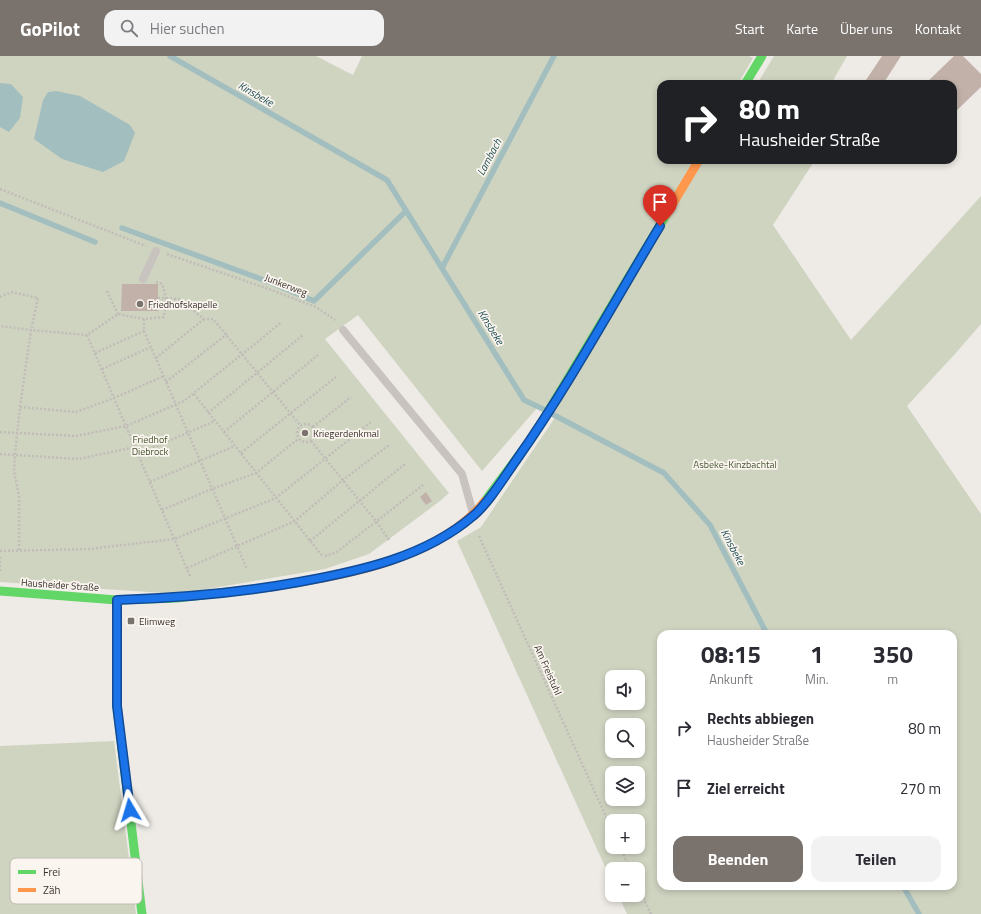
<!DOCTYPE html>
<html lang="de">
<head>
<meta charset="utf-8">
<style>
  body { margin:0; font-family:"Titillium Web",sans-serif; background:#f2f2f3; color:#2b2b33; height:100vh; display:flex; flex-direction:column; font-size:15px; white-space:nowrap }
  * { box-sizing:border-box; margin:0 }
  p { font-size:13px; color:#7c7c81 }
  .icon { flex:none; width:22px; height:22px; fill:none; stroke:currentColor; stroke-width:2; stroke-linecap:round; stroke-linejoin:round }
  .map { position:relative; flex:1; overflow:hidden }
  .drawer { position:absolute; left:657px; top:574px; width:300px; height:260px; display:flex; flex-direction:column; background:#fff; border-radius:12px; box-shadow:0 2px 6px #0003 }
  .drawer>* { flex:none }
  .top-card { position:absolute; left:657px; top:24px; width:300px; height:84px; border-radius:12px; box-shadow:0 2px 6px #0003; background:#202124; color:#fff; overflow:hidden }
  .buttons { position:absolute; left:605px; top:614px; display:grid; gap:8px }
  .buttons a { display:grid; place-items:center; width:40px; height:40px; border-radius:8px; background:#fff; box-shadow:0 2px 6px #0003; font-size:20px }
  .pin { position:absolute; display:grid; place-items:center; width:34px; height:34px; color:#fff; margin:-41px -17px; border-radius:50% 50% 50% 0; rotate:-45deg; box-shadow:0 0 4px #0007 }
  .pin .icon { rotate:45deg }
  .me { position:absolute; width:44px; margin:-22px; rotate:353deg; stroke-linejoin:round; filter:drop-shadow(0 0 3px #0008) }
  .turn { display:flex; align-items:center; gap:14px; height:84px; padding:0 16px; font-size:18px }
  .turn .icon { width:52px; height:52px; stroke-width:2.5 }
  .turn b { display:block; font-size:28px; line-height:34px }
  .eta { display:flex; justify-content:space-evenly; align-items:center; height:68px; text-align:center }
  .eta b { font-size:24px; font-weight:700; line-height:28px }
  .action { display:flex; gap:8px; margin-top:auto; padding:8px 16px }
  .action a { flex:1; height:46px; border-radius:12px; background:#79726d; color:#fff; font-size:16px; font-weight:700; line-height:46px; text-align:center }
  .action a+a { background:#f2f2f3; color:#2b2b33 }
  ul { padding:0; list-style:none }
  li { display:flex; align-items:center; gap:12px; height:60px; padding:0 16px }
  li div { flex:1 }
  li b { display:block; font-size:15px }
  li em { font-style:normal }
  header { display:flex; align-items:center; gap:24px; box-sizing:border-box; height:56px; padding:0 20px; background:#79726d; color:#fff }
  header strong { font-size:19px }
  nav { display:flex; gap:22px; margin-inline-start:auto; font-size:14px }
  .search { width:280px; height:36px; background:#f2f2f3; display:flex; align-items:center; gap:10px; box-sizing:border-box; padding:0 14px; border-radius:12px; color:#7c7c81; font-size:15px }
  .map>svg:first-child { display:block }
  .green { fill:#cfd4c1; fill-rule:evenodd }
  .water { fill:#a3bebf }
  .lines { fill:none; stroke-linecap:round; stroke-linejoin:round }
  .stream { stroke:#a3bebf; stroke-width:5.5 }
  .building { fill:#c1b1a9 }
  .path { stroke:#c1bcb7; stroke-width:2.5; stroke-dasharray:2 2; stroke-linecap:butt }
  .lane { stroke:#c8c3bf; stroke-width:8 }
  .fast { stroke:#63d668; stroke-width:9 }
  .slow { stroke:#ff974d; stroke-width:9 }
  .route-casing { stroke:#114b97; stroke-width:10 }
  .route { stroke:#1a73e8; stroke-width:7 }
  .poi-dot { fill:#79726d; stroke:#faf5ef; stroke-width:1.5 }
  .labels { text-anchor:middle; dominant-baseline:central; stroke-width:3.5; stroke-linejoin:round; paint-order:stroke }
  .street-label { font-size:10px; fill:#3a312c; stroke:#faf5ef }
  .poi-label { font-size:10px; fill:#3a312c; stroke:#faf5ef; text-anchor:start }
  .park-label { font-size:10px; fill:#475631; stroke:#faf5ef }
  .water-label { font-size:11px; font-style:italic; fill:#245359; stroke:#faf5ef }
  .key { fill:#faf5ef; stroke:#c0bab4; stroke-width:1 }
  .key-label { font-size:11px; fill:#3a312c }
</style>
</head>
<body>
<header>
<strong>GoPilot</strong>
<div class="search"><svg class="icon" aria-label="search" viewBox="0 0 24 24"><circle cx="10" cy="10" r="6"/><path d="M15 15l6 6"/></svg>Hier suchen</div>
<nav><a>Start</a><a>Karte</a><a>Über uns</a><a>Kontakt</a></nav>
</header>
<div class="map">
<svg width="981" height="858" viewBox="0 0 981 858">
  <rect width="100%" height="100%" fill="#eeebe6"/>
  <path class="green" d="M 0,0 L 316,0 L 353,19 L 362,0 L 749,0 L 753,2 L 738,28 L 661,28 L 661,104 L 815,104 L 773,169 L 851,284 L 981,140 L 981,268 L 954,299 L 907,350 L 981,458 L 981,858 L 627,858 L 618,839 L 638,839 L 638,813 L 612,813 L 612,826 L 457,485 L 481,471 L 556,360 L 538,351 L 482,415 L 358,259 L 325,283 L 449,437 L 440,445 L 369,498 L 325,513 L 178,538 L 0,526 ZM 661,578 L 953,578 L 953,830 L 661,830 ZM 612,621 L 638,621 L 638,647 L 612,647 ZM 612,669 L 638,669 L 638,695 L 612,695 ZM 612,717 L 638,717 L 638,743 L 612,743 ZM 612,765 L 638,765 L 638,791 L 612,791 Z
    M 774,0 L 847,0 L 831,28 L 757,28 Z
    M 114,685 L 136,858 L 0,858 L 0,690 Z"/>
  <path class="water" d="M 0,27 L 11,28 L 23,41 L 20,62 L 9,76 L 0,71 Z
    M 56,35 L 80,40 L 130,69 L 135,77 L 124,105 L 103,116 L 62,103 L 34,83 L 43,44 L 48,36 Z"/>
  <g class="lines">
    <path class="stream" d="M 170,0 L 387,124 L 524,344 L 545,354
      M 0,147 L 95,186
      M 122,172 L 272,227 L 314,245 L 406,155
      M 442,212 L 554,0
      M 552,358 L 664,417 L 710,469 L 767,578
      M 903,830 L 919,858"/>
  </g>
  <path class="building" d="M 882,0 L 901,0 L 883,28 L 872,28 L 866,24 Z
    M 954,0 L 963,0 L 981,18 L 981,31 L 953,58 L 953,28 L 925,28 Z
    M 122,228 L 158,228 L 158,255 L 121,255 Z
    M 426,436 L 432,445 L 426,449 L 420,441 Z"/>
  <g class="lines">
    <path class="path" d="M 0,133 L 146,190
      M 167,198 L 266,232 L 316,251 L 335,264
      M 156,226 L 162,228 L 166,241 L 164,261 L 144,263 L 118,258 L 87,279 L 190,520
      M 107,235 L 118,258
      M 0,241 L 12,236 L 38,242 L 31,274 L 0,270
      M 158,242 L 179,243 L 204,263 L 213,263 L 300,369
      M 144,263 L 144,275 L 247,513
      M 95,297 L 144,275
      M 156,302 L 204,263
      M 102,313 L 151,291
      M 166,326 L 227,278
      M 194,338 L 323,501
      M 20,351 L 76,356 L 114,342 L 164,320
      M 208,357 L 303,279
      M297 377a9 9 0 1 1 18 0a9 9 0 1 1-18 0Z
      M 313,371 L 351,341
      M 0,376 L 76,380 L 126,370 L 184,345 L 282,266
      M 224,376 L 318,299
      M 311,385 L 376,465 L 389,484
      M 241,397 L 336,321
      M 0,398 L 78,403 L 135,391
      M 138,398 L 215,365
      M 150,426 L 235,390
      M 162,454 L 212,433 L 256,417 L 298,383
      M 479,480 L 612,774
      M 310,485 L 405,408
      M 19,494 L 19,440 L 14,415 L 15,398 L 20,351 L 31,274 L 87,279
      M 0,495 L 89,493 L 174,483 L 276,442 L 371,366
      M 325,500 L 337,496 L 423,429
      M 0,501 L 0,516
      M 187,512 L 295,465 L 343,424 L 389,389
      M 620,791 L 630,813
      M 638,831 L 651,858"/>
    <path class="lane" d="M 143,223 L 156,195
      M 343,274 L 462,418 L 473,457"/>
    <path class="fast" d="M 745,28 L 762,0
      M 485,445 L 534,379 L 666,159
      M 0,535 L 117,544 L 177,542 L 271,531
      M 117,544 L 117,651 L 142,858"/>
    <path class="slow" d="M 666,159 L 699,104
      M 271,531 C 342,519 437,505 485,445"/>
  </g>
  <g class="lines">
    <defs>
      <path id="route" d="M 130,754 L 117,650 L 117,544 C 178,542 239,537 299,526 C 360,515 425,501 473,460 C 488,448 505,420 517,403 C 569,329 613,248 660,170"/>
    </defs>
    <use href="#route" class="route-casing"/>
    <use href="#route" class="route"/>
  </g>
  <g class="poi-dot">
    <circle cx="140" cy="248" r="4"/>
    <circle cx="305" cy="377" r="4"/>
    <rect x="127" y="561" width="8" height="8" rx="2"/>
  </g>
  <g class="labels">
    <g class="street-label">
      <text transform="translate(286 229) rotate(21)">Junkerweg</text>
      <text transform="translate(60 529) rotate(4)">Hausheider Straße</text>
      <text transform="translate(548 614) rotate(66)">Am Freistuhl</text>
    </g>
    <g class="poi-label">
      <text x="148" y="248">Friedhofskapelle</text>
      <text x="313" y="377">Kriegerdenkmal</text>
      <text x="139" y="565">Elimweg</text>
    </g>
    <g class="park-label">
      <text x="150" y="383">Friedhof<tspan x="150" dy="12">Diebrock</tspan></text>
      <text x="735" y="408">Asbeke-Kinzbachtal</text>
    </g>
    <g class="water-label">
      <text transform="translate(256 38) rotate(30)">Kinsbeke</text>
      <text transform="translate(489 101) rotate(-62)">Lambach</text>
      <text transform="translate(491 271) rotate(58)">Kinsbeke</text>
      <text transform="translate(733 491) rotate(62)">Kinsbeke</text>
    </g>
  </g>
  <rect x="10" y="802" width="132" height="46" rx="6" class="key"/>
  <rect x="18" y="814" width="18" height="4" fill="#63d668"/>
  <rect x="18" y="832" width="18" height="4" fill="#ff974d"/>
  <g class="key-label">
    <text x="43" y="820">Frei</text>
    <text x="43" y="838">Zäh</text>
  </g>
</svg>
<div class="buttons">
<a><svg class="icon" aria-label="sound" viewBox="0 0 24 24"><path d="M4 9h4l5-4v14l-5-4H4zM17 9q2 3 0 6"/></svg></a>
<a><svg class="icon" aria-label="search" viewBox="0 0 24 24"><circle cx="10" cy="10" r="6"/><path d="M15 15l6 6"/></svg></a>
<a><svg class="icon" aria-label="layers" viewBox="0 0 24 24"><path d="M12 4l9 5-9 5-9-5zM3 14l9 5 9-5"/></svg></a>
<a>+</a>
<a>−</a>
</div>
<div class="pin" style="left:660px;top:170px;background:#d93025"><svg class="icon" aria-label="arrive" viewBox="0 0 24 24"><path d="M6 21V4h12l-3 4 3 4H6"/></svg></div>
<svg class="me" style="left:130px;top:754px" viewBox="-20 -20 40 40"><path d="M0-17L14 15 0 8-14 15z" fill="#1a73e8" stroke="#fff" stroke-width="4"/></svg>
<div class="top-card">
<div class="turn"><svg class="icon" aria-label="right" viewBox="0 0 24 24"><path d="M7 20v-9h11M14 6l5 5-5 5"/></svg><div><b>80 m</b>Hausheider Straße</div></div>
</div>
<section class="drawer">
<div class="eta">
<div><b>08:15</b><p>Ankunft</p></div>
<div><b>1</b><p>Min.</p></div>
<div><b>350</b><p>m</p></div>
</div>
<ul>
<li><svg class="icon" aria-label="right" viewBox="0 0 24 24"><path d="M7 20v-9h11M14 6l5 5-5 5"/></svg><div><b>Rechts abbiegen</b><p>Hausheider Straße</p></div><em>80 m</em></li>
<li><svg class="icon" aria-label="arrive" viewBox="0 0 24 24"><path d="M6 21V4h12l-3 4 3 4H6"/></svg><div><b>Ziel erreicht</b></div><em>270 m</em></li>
</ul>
<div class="action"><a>Beenden</a><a>Teilen</a></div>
</section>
</div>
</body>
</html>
